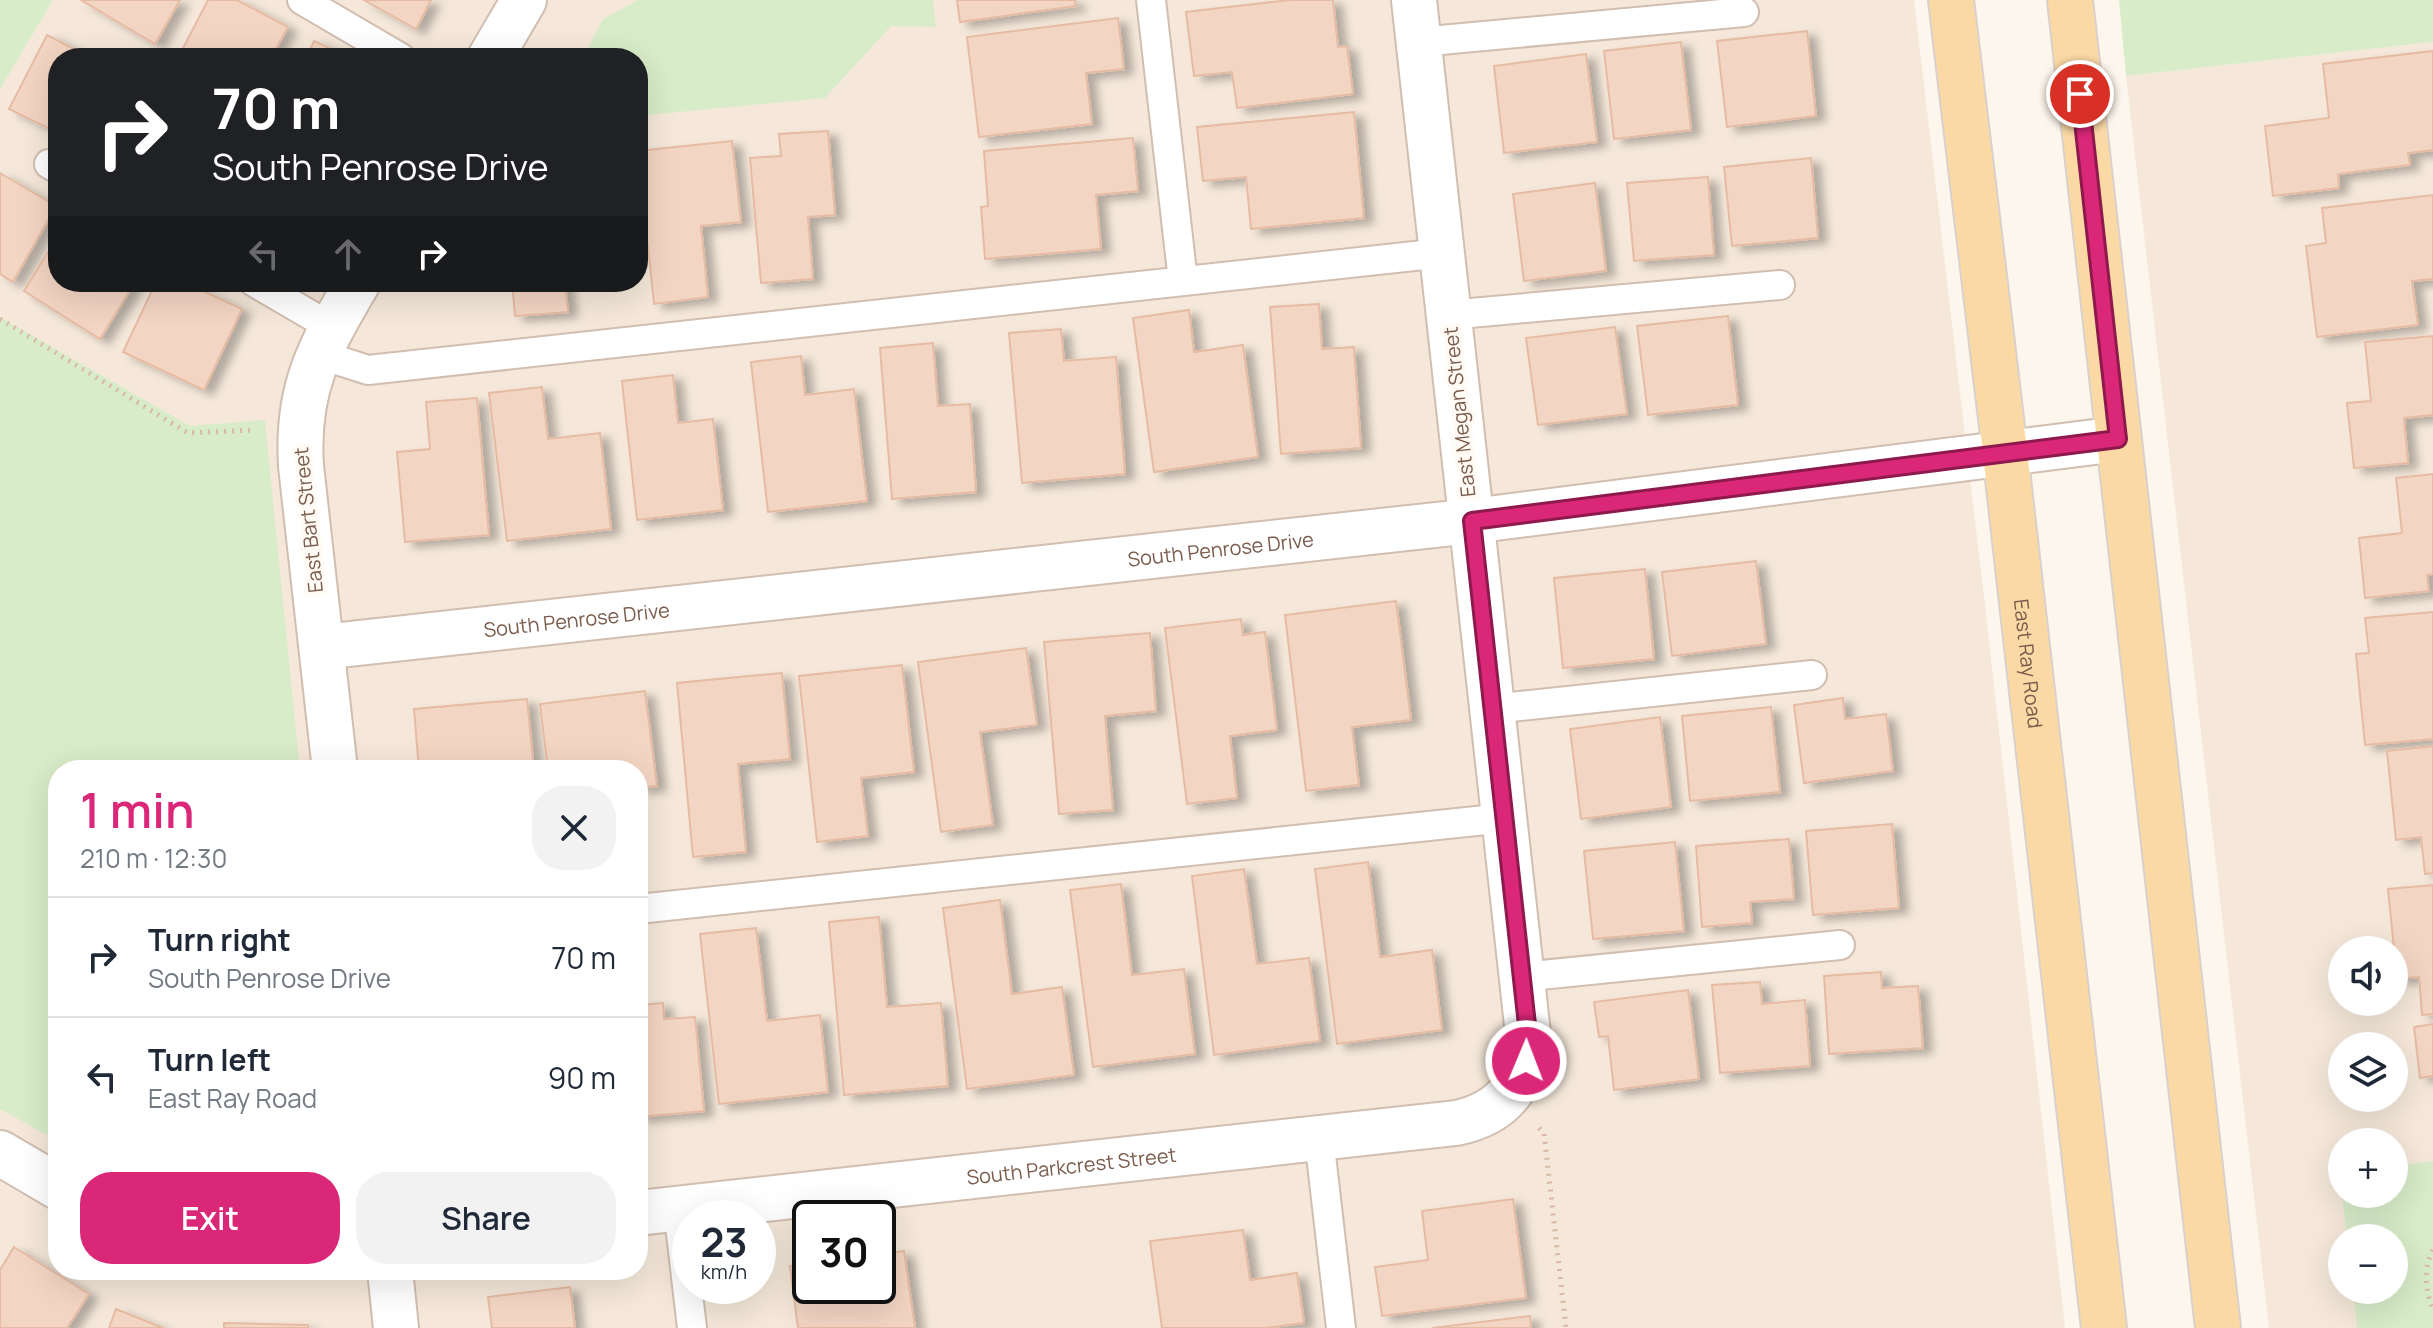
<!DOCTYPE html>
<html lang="en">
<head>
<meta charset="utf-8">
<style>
  body { margin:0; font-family:Manrope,sans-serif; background:#f2f2f3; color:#1f2937; height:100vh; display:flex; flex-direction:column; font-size:30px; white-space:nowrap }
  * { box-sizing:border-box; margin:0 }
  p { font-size:26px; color:#747a83 }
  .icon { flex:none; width:44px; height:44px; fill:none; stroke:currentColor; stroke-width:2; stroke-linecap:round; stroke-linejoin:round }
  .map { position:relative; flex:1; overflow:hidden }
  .details { position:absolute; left:48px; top:760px; width:600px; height:520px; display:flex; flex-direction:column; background:#fff; border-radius:32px; box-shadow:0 8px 32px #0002 }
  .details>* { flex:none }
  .hud { position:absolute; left:48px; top:48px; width:600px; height:244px; border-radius:32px; box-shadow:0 8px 32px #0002; background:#202124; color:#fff; overflow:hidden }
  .controls { position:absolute; left:2328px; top:936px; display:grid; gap:16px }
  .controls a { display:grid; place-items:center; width:80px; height:80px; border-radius:50%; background:#fff; box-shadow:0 8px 32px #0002; font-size:40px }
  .speed { position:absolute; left:672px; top:1200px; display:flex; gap:16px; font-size:40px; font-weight:700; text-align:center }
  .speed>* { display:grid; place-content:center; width:104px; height:104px; border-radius:50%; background:#fff; box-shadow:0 8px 32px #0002; line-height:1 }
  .speed small { font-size:20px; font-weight:400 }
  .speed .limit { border:4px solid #111; border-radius:12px; background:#fff; color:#111 }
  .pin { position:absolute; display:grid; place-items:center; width:68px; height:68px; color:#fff; margin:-34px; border:4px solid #fff; border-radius:50%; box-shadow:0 2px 8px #0007 }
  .me { position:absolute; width:88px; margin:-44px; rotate:1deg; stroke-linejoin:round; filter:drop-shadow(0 0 6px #0008) }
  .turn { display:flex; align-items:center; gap:28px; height:168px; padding:0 32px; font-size:36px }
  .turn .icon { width:104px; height:104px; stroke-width:2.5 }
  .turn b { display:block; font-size:56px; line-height:68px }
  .lanes { display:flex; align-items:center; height:76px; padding:0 32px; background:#0003; justify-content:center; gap:40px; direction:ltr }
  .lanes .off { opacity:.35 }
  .round { display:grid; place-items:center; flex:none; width:84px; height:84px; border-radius:32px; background:#f2f2f3 }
  .headline { display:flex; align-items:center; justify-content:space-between; height:136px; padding:0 32px }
  h1 { font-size:48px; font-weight:600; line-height:60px; color:#db2777 }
  .primary-button { display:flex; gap:16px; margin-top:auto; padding:16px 32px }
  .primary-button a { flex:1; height:92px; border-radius:32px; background:#db2777; color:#fff; font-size:32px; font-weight:600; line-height:92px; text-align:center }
  .primary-button a+a { background:#f2f2f3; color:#1f2937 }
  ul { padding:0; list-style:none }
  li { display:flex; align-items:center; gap:24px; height:120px; padding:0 32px; border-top:2px solid #e0e1e3 }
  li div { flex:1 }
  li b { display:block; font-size:30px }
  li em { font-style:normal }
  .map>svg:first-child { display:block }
  .residential { fill:#f5e8da; fill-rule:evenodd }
  .green { fill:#d8ecc9 }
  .building { fill:#f3d5c3; stroke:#e6bba3; stroke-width:2; filter:url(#shadow) }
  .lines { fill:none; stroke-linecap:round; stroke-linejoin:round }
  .lane-casing { stroke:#d1beb0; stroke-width:32 }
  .street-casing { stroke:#d1beb0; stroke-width:48 }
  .primary-casing { stroke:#dad1cd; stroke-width:48 }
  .path { stroke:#d9b8a5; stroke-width:5; stroke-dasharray:2 6; stroke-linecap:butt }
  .lane { stroke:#fff; stroke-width:28 }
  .street { stroke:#fff; stroke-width:44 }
  .primary { stroke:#fbd9a5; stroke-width:44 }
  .route-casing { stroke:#8e194d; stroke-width:20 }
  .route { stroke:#db2777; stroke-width:14 }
  .labels { text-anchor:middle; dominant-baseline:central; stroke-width:8; stroke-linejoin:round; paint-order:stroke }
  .street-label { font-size:20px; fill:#7a5c4d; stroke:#fffaf3 }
</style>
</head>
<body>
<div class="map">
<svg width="2433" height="1328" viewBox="0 0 2433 1328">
  <defs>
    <filter id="shadow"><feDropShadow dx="9" dy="5" stdDeviation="4" flood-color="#0004"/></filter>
  </defs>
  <rect width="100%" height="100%" fill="#fdf6ec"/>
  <path class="residential" d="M 0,0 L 1914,0 L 1986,614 L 2065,1328 L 0,1328 ZM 58,58 L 638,58 L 638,282 L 58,282 ZM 58,770 L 638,770 L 638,1270 L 58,1270 ZM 690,1218 L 758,1218 L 758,1286 L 690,1286 ZM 810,1218 L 878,1218 L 878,1286 L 810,1286 Z
    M 2433,42 L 2433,1328 L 2269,1328 L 2126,76 ZM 2342,950 L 2394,950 L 2394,1002 L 2342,1002 ZM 2342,1046 L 2394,1046 L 2394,1098 L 2342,1098 ZM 2342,1142 L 2394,1142 L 2394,1194 L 2342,1194 ZM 2342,1238 L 2394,1238 L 2394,1290 L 2342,1290 Z"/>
  <path class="green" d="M 0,0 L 53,0 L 0,89 Z
    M 638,0 L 933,0 L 936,27 L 891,26 L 825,98 L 638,116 L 638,58 L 583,58 L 603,19 Z
    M 2119,0 L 2433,0 L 2433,42 L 2126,76 Z
    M 0,317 L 190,426 L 265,420 L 300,770 L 58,770 L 58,1141 L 0,1109 Z
    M 2433,1161 L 2433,1328 L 2357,1328 L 2353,1290 L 2394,1290 L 2394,1238 L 2347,1238 L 2339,1172 L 2342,1172 L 2342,1194 L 2394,1194 L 2394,1166 Z"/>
  <path class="building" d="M 81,0 L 180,0 L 155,44 Z
    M 208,0 L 237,0 L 288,27 L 271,58 L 178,58 Z
    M 364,0 L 431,0 L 416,29 Z
    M 957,0 L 1075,0 L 1076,6 L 960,22 Z
    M 1290,0 L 1333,0 L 1338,47 L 1347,46 L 1353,94 L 1237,108 L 1232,72 L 1194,76 L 1186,12 Z
    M 1118,18 L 1124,69 L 1086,73 L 1092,124 L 979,137 L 967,37 Z
    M 1807,31 L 1816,116 L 1727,127 L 1717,41 Z
    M 47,35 L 91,58 L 58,58 L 58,133 L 9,109 Z
    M 314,41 L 351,58 L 306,58 Z
    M 1681,42 L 1691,130 L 1614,139 L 1604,51 Z
    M 2433,51 L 2433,150 L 2408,153 L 2410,165 L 2338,174 L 2339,188 L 2273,196 L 2265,126 L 2329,118 L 2323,64 Z
    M 1586,54 L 1597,142 L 1504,153 L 1494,66 Z
    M 1354,112 L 1364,218 L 1251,229 L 1246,177 L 1203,181 L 1197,127 Z
    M 828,131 L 835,215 L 808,217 L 813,279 L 761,283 L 750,158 L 781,156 L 779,134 Z
    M 1133,138 L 1138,191 L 1096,195 L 1101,249 L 985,259 L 981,207 L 988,206 L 984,151 Z
    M 732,141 L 741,222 L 701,226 L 708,297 L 654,304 L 638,151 Z
    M 1811,158 L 1818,238 L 1732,246 L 1724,167 Z
    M 0,173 L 56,206 L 13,282 L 0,274 Z
    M 1708,177 L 1714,255 L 1634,261 L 1627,183 Z
    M 1595,183 L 1606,271 L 1524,281 L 1513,194 Z
    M 2433,195 L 2433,279 L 2412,281 L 2418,325 L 2317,337 L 2306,246 L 2326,243 L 2322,208 Z
    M 58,236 L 58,282 L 135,282 L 100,339 L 24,291 Z
    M 156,282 L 184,282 L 242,309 L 204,390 L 123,352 Z
    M 512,282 L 565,282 L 568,312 L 515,316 Z
    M 1319,304 L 1322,349 L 1354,347 L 1361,448 L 1281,454 L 1270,307 Z
    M 1189,310 L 1194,352 L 1243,345 L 1258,457 L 1154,472 L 1133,318 Z
    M 1728,316 L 1738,405 L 1648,415 L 1637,326 Z
    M 1615,327 L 1627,414 L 1538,425 L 1526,338 Z
    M 1061,329 L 1064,361 L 1116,357 L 1125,474 L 1022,483 L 1009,333 Z
    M 2433,336 L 2433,415 L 2404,418 L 2408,463 L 2354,468 L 2347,403 L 2371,401 L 2365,342 Z
    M 933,343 L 938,406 L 970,404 L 976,492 L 892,499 L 880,348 Z
    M 801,356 L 805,395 L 854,389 L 867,501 L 768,512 L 751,362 Z
    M 673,375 L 678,423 L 713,419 L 723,510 L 637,520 L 622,381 Z
    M 542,387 L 548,439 L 600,433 L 611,529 L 507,541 L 489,393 Z
    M 477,398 L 489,535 L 405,542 L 397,452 L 430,449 L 426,402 Z
    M 2433,474 L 2433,574 L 2427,575 L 2429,591 L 2365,598 L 2359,538 L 2402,533 L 2396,478 Z
    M 1756,561 L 1766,644 L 1672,656 L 1662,572 Z
    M 1645,569 L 1654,659 L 1563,668 L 1554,578 Z
    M 1396,601 L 1411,720 L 1352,727 L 1359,785 L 1306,791 L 1285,615 Z
    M 2433,612 L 2433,739 L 2365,745 L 2356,654 L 2369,653 L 2365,618 Z
    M 1241,619 L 1243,635 L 1265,632 L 1277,730 L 1230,736 L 1237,798 L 1187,804 L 1165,628 Z
    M 1150,633 L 1156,711 L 1105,716 L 1113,810 L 1059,814 L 1044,642 Z
    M 1026,648 L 1037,725 L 980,732 L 993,825 L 941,832 L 918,662 Z
    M 902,665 L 914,772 L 861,778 L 868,836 L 817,842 L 799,676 Z
    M 782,673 L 790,759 L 738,764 L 746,852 L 693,857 L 677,683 Z
    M 645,691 L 657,786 L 638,788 L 638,770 L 548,770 L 540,704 Z
    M 1843,698 L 1845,719 L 1886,714 L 1893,771 L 1804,783 L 1794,705 Z
    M 527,699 L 534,770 L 419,770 L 414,709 Z
    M 1771,707 L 1780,792 L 1690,801 L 1682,716 Z
    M 1660,717 L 1671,807 L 1581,819 L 1570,729 Z
    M 2433,746 L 2433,873 L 2425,874 L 2421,837 L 2396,840 L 2387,751 Z
    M 1892,824 L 1899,908 L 1813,915 L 1806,831 Z
    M 1789,839 L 1794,899 L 1750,902 L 1752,923 L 1702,927 L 1696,846 Z
    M 1675,842 L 1684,931 L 1593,939 L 1584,851 Z
    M 1368,862 L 1380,957 L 1432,950 L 1442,1030 L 1337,1044 L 1315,869 Z
    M 1244,869 L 1257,964 L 1309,958 L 1320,1041 L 1214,1055 L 1192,876 Z
    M 1121,884 L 1132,975 L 1184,969 L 1195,1054 L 1093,1067 L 1070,890 Z
    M 2433,885 L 2433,1014 L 2422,1015 L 2419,977 L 2397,979 L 2388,889 Z
    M 1000,900 L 1012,994 L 1062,987 L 1074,1075 L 967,1089 L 943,908 Z
    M 879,917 L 887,1007 L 941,1003 L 948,1086 L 844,1095 L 829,922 Z
    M 756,928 L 767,1021 L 820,1015 L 828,1092 L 719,1104 L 700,934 Z
    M 1881,972 L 1882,988 L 1918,986 L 1923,1048 L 1829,1054 L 1824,976 Z
    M 1760,982 L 1762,1004 L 1805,1000 L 1810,1066 L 1720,1073 L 1712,985 Z
    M 1688,990 L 1699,1079 L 1614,1090 L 1608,1036 L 1599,1037 L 1594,1002 Z
    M 663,1003 L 664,1019 L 695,1017 L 704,1111 L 638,1117 L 638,1005 Z
    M 2433,1024 L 2433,1076 L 2420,1078 L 2414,1027 Z
    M 1513,1199 L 1526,1298 L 1382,1316 L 1375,1267 L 1428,1260 L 1422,1211 Z
    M 1243,1230 L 1250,1280 L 1297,1273 L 1304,1323 L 1266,1328 L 1162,1328 L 1150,1241 Z
    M 14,1247 L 89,1294 L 67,1328 L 0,1328 L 0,1270 Z
    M 904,1251 L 915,1328 L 798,1328 L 790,1266 L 810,1264 L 810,1286 L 878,1286 L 878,1255 Z
    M 570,1287 L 575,1328 L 492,1328 L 488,1297 Z
    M 116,1309 L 163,1328 L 109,1328 Z
    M 1530,1316 L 1531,1328 L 1432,1328 Z
    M 224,1323 L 308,1325 L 308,1328 L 224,1328 Z"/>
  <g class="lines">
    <defs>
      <path id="lane" d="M 302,0 L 401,58
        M 1151,0 L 1183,281
        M 1419,42 L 1744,12
        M 49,164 L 58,169
        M 254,282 L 331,327
        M 1448,315 L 1780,285
        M 318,354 L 368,370 L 1442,253
        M 1492,709 L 1812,675
        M 638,909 L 1505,818
        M 1521,977 L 1840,945
        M 1319,1138 L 1341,1328
        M 678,1208 L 692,1328"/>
      <g id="street">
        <path d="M 490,58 L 524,0"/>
        <path id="s1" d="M 322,647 L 1472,521 L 2118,439"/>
        <path d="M 335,770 L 301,466 C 296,388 320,347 358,282"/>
        <path d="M 0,1153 L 58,1187"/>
        <path id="s2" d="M 638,1213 L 1456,1123 C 1505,1113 1527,1082 1528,1034 L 1414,0"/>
        <path d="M 390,1270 L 396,1328"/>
      </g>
      <g id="primary">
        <path id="s3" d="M 1951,0 L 2005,452 L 2104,1328"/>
        <path d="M 2070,0 L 2218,1328"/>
      </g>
    </defs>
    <use href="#lane" class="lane-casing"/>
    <use href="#street" class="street-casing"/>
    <use href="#primary" class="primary-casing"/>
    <path class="path" d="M 0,319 L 188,433 L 255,430
      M 1539,1128 L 1544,1133 L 1566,1328
      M 2433,1250 C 2423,1268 2425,1290 2433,1309"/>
    <use href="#lane" class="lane"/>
    <use href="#street" class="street"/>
    <use href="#primary" class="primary"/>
  </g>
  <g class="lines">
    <defs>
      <path id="route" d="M 1526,1061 L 1528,1034 L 1472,521 L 2118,439 L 2080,94"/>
    </defs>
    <use href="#route" class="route-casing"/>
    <use href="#route" class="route"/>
  </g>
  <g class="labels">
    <g class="street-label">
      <text transform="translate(1459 412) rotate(-96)">East Megan Street</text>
      <text transform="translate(308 520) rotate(-96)">East Bart Street</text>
      <text stroke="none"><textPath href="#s1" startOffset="904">South Penrose Drive</textPath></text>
      <text stroke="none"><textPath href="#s1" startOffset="256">South Penrose Drive</textPath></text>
      <text stroke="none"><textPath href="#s3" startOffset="668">East Ray Road</textPath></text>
      <text stroke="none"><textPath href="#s2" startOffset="436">South Parkcrest Street</textPath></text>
    </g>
  </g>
</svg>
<div class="controls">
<a><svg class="icon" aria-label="sound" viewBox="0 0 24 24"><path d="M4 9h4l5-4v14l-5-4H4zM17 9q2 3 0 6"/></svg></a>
<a><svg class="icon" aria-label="layers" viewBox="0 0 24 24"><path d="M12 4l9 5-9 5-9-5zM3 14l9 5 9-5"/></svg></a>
<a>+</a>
<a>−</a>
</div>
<div class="speed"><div>23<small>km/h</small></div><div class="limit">30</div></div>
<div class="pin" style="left:2080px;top:94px;background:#d93025"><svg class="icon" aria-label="arrive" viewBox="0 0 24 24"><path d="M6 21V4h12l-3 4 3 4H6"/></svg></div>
<svg class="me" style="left:1526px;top:1061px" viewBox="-20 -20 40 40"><circle r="17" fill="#db2777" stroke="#fff" stroke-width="3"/><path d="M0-11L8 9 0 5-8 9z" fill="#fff"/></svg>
<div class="hud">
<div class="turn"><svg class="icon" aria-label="right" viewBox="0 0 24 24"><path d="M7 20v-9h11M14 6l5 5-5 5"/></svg><div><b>70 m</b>South Penrose Drive</div></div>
<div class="lanes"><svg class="icon off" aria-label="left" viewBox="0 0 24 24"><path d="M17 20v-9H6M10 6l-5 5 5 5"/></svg><svg class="icon off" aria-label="ahead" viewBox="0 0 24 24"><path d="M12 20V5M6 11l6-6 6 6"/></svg><svg class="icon" aria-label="right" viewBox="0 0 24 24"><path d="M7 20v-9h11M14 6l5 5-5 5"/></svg></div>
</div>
<section class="details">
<div class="headline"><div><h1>1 min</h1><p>210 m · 12:30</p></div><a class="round"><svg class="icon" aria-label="close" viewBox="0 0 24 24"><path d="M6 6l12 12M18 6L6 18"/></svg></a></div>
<ul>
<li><svg class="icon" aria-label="right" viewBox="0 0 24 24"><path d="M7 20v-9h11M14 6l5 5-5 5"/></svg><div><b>Turn right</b><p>South Penrose Drive</p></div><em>70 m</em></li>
<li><svg class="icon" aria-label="left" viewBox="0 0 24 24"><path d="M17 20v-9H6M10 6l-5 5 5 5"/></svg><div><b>Turn left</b><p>East Ray Road</p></div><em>90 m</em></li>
</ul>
<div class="primary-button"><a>Exit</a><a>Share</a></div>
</section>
</div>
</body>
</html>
